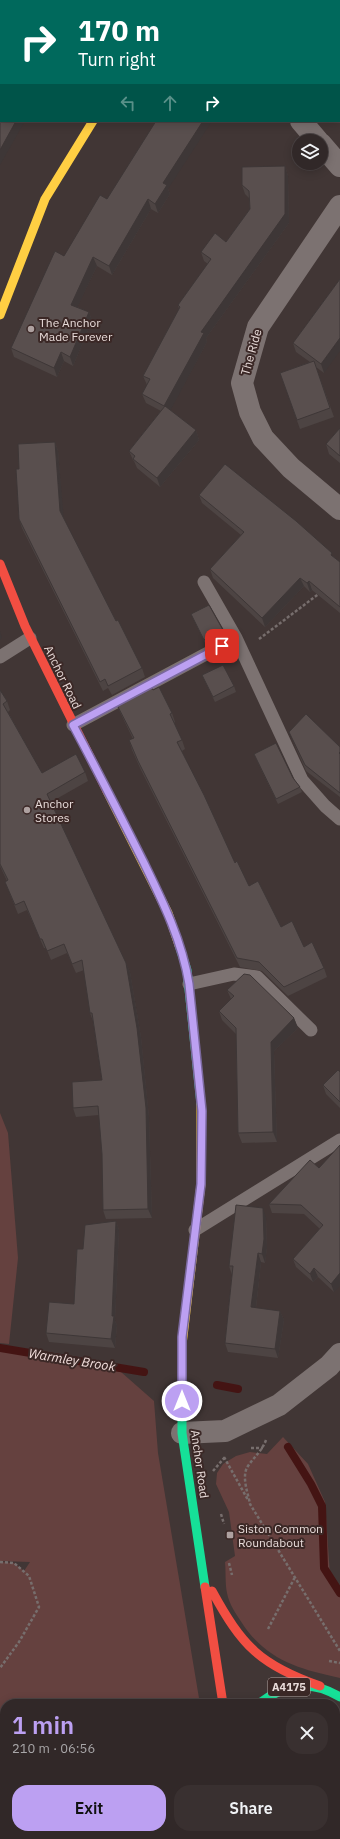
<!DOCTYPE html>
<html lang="en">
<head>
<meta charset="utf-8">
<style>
  body { margin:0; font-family:"IBM Plex Sans",sans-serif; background:#393030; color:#f1f3f6; height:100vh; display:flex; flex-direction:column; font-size:15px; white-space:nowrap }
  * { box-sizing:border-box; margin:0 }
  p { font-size:13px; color:#a8a6a8 }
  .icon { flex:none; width:22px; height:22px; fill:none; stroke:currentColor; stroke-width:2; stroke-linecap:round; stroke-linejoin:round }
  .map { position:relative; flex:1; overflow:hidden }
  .panel { position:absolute; left:0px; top:1699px; width:340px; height:140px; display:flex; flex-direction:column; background:#312828; border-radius:16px 16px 0 0; box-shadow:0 2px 10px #0003,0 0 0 1px #4c4445 }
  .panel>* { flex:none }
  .banner { position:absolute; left:0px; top:0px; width:340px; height:122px; box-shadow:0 2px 10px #0003,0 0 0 1px #4c4445; background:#00695c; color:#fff; overflow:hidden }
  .controls { position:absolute; left:292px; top:134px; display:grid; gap:8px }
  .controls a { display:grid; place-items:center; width:36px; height:36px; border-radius:50%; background:#312828; box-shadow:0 2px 10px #0003,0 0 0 1px #4c4445; font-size:20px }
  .pin { position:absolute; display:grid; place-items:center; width:34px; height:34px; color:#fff; margin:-17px; border-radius:8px; box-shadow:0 2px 6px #0006 }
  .me { position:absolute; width:44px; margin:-22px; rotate:0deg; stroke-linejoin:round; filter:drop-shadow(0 0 3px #0008) }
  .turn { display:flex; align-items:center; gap:14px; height:84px; padding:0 12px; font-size:18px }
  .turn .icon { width:52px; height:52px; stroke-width:2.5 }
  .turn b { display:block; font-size:28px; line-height:34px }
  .lanes { display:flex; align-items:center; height:38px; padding:0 12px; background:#0003; justify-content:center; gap:20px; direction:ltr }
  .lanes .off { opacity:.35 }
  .round { display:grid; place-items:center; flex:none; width:42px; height:42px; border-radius:16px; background:#393030 }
  .summary { display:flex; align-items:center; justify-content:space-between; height:68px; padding:0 12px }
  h1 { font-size:24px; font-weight:600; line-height:30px; color:#bca0f2 }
  .button { display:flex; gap:8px; margin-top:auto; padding:8px 12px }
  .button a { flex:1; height:46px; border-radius:16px; background:#bca0f2; color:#111; font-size:16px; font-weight:600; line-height:46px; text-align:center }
  .button a+a { background:#393030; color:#f1f3f6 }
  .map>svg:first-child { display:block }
  .green { fill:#65413f }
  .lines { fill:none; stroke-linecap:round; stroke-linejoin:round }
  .stream { stroke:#441413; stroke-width:8 }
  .path { stroke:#776e6d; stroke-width:2.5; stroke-dasharray:3 2; stroke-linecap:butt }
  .lane { stroke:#7c7271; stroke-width:13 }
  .street { stroke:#7c7271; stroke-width:22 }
  .fast { stroke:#16e098; stroke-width:9 }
  .slow { stroke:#ffcf43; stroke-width:9 }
  .jam { stroke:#f24e42; stroke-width:9 }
  .wall { fill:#4d4443 }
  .shaded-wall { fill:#3e3737 }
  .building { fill:#594f4e; stroke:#3e3737 }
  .route-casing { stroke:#7a689d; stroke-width:10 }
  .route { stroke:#bca0f2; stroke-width:7 }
  .poi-dot { fill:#aea1a0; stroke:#3b2826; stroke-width:1.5 }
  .labels { text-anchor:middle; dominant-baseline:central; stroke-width:4; stroke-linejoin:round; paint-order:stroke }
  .shield { fill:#3b2826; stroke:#b4a5a3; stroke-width:1 }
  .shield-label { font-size:11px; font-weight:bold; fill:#e8dbd9 }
  .poi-label { font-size:12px; fill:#e8dbd9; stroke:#3b2826; text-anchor:start }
  .street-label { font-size:12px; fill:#e8dbd9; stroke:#3b2826 }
  .water-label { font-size:13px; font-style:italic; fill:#f3dfdd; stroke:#3b2826 }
</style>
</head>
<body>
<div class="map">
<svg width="340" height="1839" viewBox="0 0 340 1839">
  <rect width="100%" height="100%" fill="#413635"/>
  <path class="green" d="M 0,1113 L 8,1133 L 18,1258 L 9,1344 L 0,1343 Z
    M 0,1349 L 121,1372 L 154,1401 L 158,1453 L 200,1704 L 5,1704 L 5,1834 L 222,1834 L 223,1839 L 0,1839 L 0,1562 L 14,1563 L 24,1571 L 30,1562 L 0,1561 Z
    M 283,1437 L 308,1464 L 325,1502 L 330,1575 L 340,1589 L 340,1678 C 299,1669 266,1660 242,1623 C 236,1614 229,1604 227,1593 C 225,1583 226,1572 225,1562 L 235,1556 L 229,1512 L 216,1484 L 217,1473 L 223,1464 L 236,1456 L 250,1452 L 267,1454 Z
    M 335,1712 L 340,1715 L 340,1789 L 335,1793 Z"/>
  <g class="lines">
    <path class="stream" d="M 0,1348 L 144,1372
      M 217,1385 L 238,1389
      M 288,1447 L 311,1484 L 322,1506 L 324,1568 L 340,1593"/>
    <path class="path" d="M 259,639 L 320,593
      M 266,1440 C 262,1451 254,1457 248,1466 C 241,1476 248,1493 250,1504 L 340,1651
      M 251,1448 L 263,1448
      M 224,1457 L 248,1500
      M 213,1471 L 225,1457
      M 221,1514 L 224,1524
      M 0,1562 L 14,1563 L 29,1576 L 39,1607 L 19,1642 L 0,1668
      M 229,1563 L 232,1575
      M 268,1629 L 295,1577
      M 329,1661 L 340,1663"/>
    <path class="lane" d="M 204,582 L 236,638 L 302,780 L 325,806 L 340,819
      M 0,657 L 30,638
      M 73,725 L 236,638
      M 189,984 L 234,974 L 257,977 L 311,1030
      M 195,1230 L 340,1140"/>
    <path class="street" d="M 195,0 L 196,1
      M 301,121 L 318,141
      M 321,144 L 340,166
      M 340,206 L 258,327 L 242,383 L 250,412 L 263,438 L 291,468 L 340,509
      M 182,1433 L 225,1431 L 279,1405 L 329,1366 L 340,1354"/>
    <path class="fast" d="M 179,945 L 187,970 L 201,1104
      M 182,1345 L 182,1433 L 205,1587
      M 258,1704 C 285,1684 311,1679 340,1697
      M 335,1813 L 340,1809
      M 302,1839 L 308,1834"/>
    <path class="slow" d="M 0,315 L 45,199 L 93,121
      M 107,791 L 168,913 L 179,945
      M 182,1345 L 201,1184 L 201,1104
      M 237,1839 L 238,1834"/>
    <path class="jam" d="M 179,1 L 180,0
      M 0,564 L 25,626 L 107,791
      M 205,1587 L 223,1704
      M 212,1591 C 242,1646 260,1665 320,1686"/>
  </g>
  <path class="wall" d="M 72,0 L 96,0 L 95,1 L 75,1 Z
    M 285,166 L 288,176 L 289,223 L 206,338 L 207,342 L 170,410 L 196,430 L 199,440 L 160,487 L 137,468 L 134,461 L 133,460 L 129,451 L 161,411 L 146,403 L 142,394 L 147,385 L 143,376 L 179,309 L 178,305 L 208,264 L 204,261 L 201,252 L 226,242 L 250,209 L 249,198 L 245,194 L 242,185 Z
    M 168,189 L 170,194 L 158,213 L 151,209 L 112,275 L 97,266 L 77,307 L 89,312 L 92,321 L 73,366 L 64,361 L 57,377 L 14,357 L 11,348 L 64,256 L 107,199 Z
    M 340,279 L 324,373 L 316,367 L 334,417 L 300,429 L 280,373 L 310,362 L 296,352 L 293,343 Z
    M 340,428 L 340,463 L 329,454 L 326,444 Z
    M 55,442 L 58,451 L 63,518 L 116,621 L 142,668 L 145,677 L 112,695 L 108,688 L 103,691 L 22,528 L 19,519 L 19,469 Z
    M 199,495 L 334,557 L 340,562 L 340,613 L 312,590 L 310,592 L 304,586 L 265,627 L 213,578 L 210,569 L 241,535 L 202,503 Z
    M 191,614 L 223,630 L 225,635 L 206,645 Z
    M 202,675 L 234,686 L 236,692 L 215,702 Z
    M 0,690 L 7,701 L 10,710 L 8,712 L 42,773 L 85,772 L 88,781 L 51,802 L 130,972 L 141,1037 L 149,1117 L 152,1218 L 106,1219 L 103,1210 L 102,1154 L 99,1115 L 76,1117 L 73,1108 L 102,1080 L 93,1021 L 90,1013 L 84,970 L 76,973 L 67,953 L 51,960 L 46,948 L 44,948 L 27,910 L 18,914 L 5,882 L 7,881 L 0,866 Z
    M 153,690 L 172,713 L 175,722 L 174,723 L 182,740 L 185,749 L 182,751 L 235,863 L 249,886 L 281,927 L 304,947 L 324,968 L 327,977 L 288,996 L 262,971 L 240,967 L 141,770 L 132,750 L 129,740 L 133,739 L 119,710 L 115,701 Z
    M 289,732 L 340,747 L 340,797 L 306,771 Z
    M 254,754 L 293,778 L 300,787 L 302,792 L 278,804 L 256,759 Z
    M 227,990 L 294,1018 L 298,1028 L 274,1051 L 277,1142 L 242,1143 L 238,1133 L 236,1034 L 222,1020 L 219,1011 L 231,999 Z
    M 340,1072 L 340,1108 L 326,1094 L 323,1085 Z
    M 319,1168 L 334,1292 L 318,1277 L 313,1282 L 296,1267 L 293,1259 L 320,1229 L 304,1214 L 272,1213 L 269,1204 Z
    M 266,1217 L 267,1248 L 265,1263 L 261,1262 L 256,1308 L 280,1311 L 284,1320 L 278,1358 L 228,1352 L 225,1343 L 232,1275 L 229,1266 Z
    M 116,1221 L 119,1230 L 115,1321 L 117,1325 L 115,1348 L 49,1342 L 46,1333 L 74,1304 L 83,1249 Z"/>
  <path class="shaded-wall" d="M 254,0 L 267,0 L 266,1 L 253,1 Z
    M 340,81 L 340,92 L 339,90 L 339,82 Z
    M 16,121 L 25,121 L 0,165 L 0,150 Z
    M 203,121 L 212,121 L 168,189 L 170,194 L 158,213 L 155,204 L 163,183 Z
    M 285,166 L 288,176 L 289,223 L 206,338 L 207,342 L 168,415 L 164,406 L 201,332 Z
    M 148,199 L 151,209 L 112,275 L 109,266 Z
    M 93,257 L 97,266 L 74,314 L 71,305 Z
    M 89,312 L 92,321 L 73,366 L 70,357 Z
    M 340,338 L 340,351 L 324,373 L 321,364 Z
    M 61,352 L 64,361 L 57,377 L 54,368 Z
    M 196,430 L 199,440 L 160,487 L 157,478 Z
    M 55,442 L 58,451 L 64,521 L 60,511 Z
    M 300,578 L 304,586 L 265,627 L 262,618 Z
    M 309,581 L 312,590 L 310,592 L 307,583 Z
    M 0,631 L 2,638 L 0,640 Z
    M 126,963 L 130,972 L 141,1037 L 149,1117 L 152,1218 L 148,1209 Z
    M 294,1018 L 298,1028 L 274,1051 L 277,1142 L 273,1132 L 271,1042 Z
    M 263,1208 L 266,1217 L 267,1248 L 265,1263 L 262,1254 Z
    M 116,1221 L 119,1230 L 115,1321 L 117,1325 L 115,1348 L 111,1339 L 112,1316 Z
    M 258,1253 L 261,1262 L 255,1316 L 251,1307 Z
    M 314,1268 L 318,1277 L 313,1282 L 310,1274 Z
    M 340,1273 L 340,1286 L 334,1292 L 331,1284 Z
    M 280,1311 L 284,1320 L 278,1358 L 275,1349 Z"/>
  <path class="building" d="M 11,0 L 53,0 L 54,1 L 10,1 Z
    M 239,0 L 254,0 L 253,1 L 240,1 Z
    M 340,23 L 340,81 L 339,82 L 339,24 Z
    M 1,76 L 1,121 L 16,121 L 0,150 L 0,78 Z
    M 156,121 L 203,121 L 163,183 L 167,185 L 155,204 L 148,199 L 109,266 L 93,257 L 71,305 L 89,312 L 70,357 L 61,352 L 54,368 L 11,348 L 55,251 L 64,256 L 100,195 L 107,199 Z
    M 285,166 L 285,214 L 201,332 L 204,333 L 164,406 L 142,394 L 150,379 L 143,376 L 180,307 L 178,305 L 211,259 L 201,252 L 215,233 L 226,242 L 250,209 L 249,191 L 242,185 L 242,167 Z
    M 340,279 L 340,338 L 321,364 L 293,343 Z
    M 314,361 L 330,408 L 297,420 L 280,373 Z
    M 165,406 L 196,430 L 157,478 L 133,459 L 135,456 L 129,451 Z
    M 340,428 L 340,456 L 326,444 Z
    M 55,442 L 60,511 L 116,621 L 118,620 L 142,668 L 108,686 L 105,679 L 100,682 L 19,519 L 16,469 L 19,469 L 18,444 Z
    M 225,464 L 296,521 L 332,553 L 331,555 L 340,562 L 340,607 L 309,581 L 307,583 L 300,578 L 262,618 L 210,569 L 244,532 L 199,495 Z
    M 209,605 L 223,630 L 204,640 L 191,614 Z
    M 223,665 L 234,686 L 213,697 L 202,675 Z
    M 149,683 L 153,690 L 159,687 L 172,713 L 170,714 L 182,740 L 177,742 L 204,795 L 235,863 L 237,861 L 249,886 L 258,881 L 281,927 L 292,921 L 304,947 L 312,942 L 324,968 L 284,987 L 259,962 L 237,958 L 138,761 L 129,740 L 134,738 L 115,701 Z
    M 0,690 L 7,701 L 3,704 L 42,773 L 76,754 L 85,772 L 47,794 L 126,963 L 137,1028 L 146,1108 L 148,1209 L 103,1210 L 102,1154 L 98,1106 L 73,1108 L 72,1082 L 102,1080 L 92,1013 L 90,1013 L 82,960 L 72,964 L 64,944 L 47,951 L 42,939 L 40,939 L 24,901 L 15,905 L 5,882 L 8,880 L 0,864 Z
    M 306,714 L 340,747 L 340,752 L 339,753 L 340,754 L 340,793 L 305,765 L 289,732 Z
    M 276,743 L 293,778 L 300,787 L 276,799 L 254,754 Z
    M 244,974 L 250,975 L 294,1018 L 271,1042 L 273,1132 L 238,1133 L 236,1028 L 219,1011 L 234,996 L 227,990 Z
    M 338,1070 L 340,1072 L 340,1102 L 323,1085 Z
    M 340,1145 L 340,1273 L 331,1284 L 314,1268 L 310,1274 L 293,1259 L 323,1225 L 301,1205 L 269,1204 L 310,1160 L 319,1168 Z
    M 236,1205 L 263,1208 L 264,1239 L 262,1254 L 258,1253 L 251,1307 L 280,1311 L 275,1349 L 225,1343 L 233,1266 L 229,1266 Z
    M 116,1221 L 112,1316 L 114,1316 L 111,1339 L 46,1333 L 49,1302 L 74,1304 L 77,1249 L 83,1249 L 85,1225 Z"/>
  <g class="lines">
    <defs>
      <path id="route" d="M 182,1401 L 182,1337 L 201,1184 L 202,1111 L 189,984 C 182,940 162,900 143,861 C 120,815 97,770 73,725 L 222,646"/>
    </defs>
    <use href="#route" class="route-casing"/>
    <use href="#route" class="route"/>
  </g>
  <g class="poi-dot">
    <circle cx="31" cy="329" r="4"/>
    <circle cx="27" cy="810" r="4"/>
    <rect x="226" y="1531" width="8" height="8" rx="2"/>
  </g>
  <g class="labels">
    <rect class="shield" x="268" y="1678" width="42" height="18" rx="3"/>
    <g class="shield-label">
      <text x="289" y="1687">A4175</text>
    </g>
    <g class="poi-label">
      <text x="39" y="322">The Anchor<tspan x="39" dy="14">Made Forever</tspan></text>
      <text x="35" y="803">Anchor<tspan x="35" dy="14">Stores</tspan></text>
      <text x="238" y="1528">Siston Common<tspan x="238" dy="14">Roundabout</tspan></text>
    </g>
    <g class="street-label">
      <text transform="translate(251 352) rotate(-74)">The Ride</text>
      <text transform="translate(63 677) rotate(64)">Anchor Road</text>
      <text transform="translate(200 1464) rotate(82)">Anchor Road</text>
    </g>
    <g class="water-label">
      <text transform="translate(72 1360) rotate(9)">Warmley Brook</text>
    </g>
  </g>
</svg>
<div class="controls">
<a><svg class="icon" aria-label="layers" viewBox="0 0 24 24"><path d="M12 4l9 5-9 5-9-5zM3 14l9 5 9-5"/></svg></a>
</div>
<div class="pin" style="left:222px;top:646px;background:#d93025"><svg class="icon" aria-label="arrive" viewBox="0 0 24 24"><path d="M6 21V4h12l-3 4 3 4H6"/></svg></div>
<svg class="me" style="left:182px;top:1401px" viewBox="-20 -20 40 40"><circle r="17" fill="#bca0f2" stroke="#fff" stroke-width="3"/><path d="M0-11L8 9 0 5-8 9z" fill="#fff"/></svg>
<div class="banner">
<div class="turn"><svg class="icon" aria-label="right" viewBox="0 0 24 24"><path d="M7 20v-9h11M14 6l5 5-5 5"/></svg><div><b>170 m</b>Turn right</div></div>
<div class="lanes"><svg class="icon off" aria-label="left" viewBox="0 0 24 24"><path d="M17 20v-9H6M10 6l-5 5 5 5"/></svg><svg class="icon off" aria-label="ahead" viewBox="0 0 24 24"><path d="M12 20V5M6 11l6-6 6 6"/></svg><svg class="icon" aria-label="right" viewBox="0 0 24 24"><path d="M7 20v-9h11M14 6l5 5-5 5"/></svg></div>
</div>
<section class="panel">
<div class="summary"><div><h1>1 min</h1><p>210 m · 06:56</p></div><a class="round"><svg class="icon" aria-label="close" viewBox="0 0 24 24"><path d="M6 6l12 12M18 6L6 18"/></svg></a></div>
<div class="button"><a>Exit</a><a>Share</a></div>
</section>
</div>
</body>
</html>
